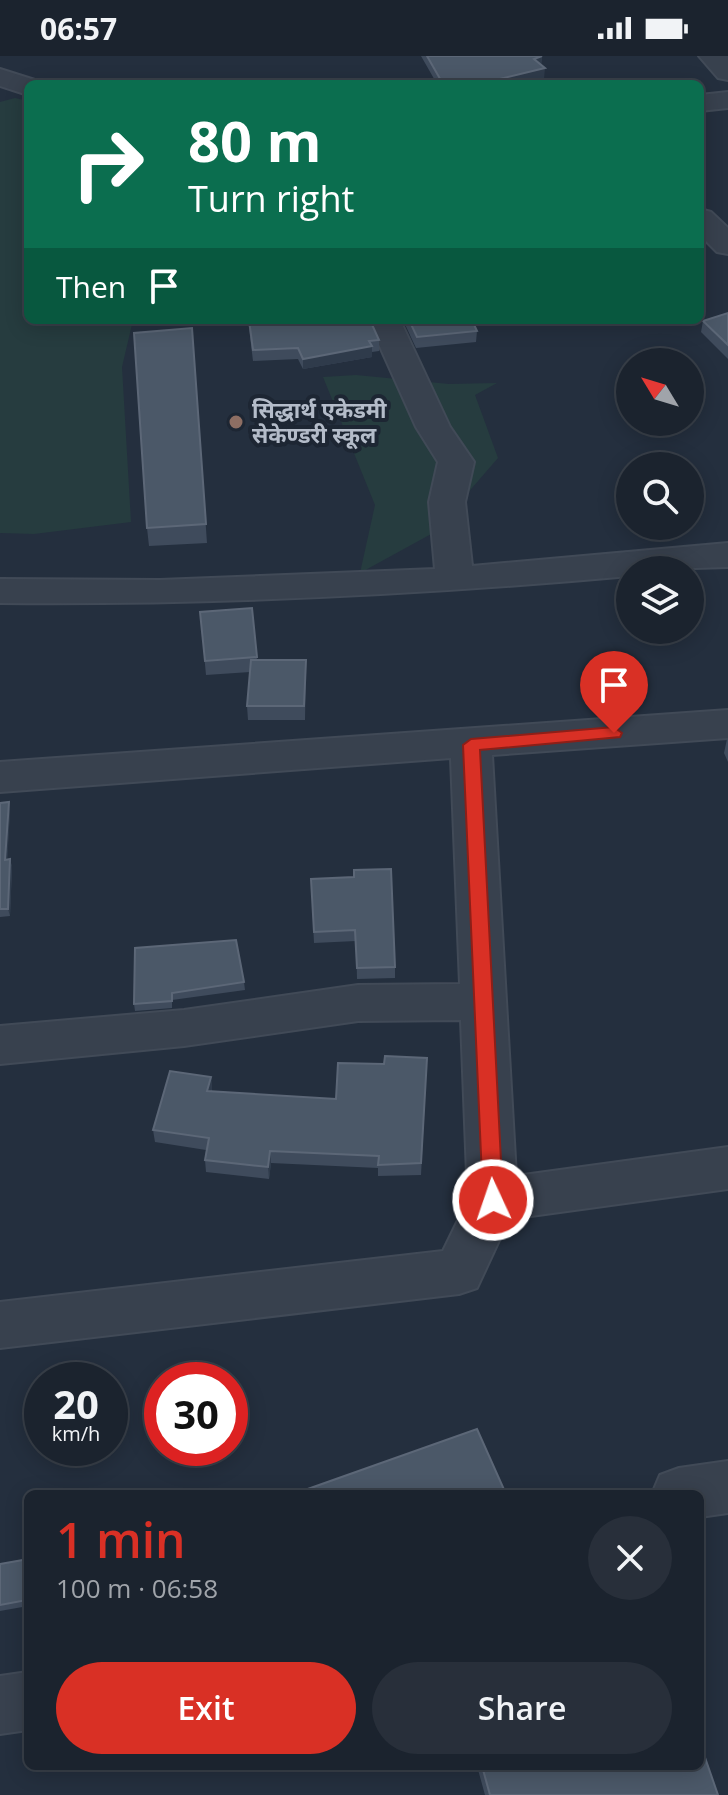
<!DOCTYPE html>
<html lang="en">
<head>
<meta charset="utf-8">
<style>
  body { margin:0; font-family:"Open Sans","Noto Sans Devanagari",sans-serif; background:#282f3a; color:#f1f3f6; height:100vh; display:flex; flex-direction:column; font-size:30px; white-space:nowrap }
  * { box-sizing:border-box; margin:0 }
  p { font-size:26px; color:#a0a4aa }
  .icon { flex:none; width:44px; height:44px; fill:none; stroke:currentColor; stroke-width:2; stroke-linecap:round; stroke-linejoin:round }
  .map { position:relative; flex:1; overflow:hidden }
  .panel { position:absolute; left:24px; top:1434px; width:680px; height:280px; display:flex; flex-direction:column; background:#1b232e; border-radius:12px; box-shadow:0 4px 20px #0003,0 0 0 2px #39404a }
  .panel>* { flex:none }
  .top-card { position:absolute; left:24px; top:24px; width:680px; height:244px; border-radius:12px; box-shadow:0 4px 20px #0003,0 0 0 2px #39404a; background:#0b6e4f; color:#fff; overflow:hidden }
  .needle { width:52px; rotate:308deg }
  .controls { position:absolute; left:616px; top:292px; display:grid; gap:16px }
  .controls a { display:grid; place-items:center; width:88px; height:88px; border-radius:50%; background:#1b232e; box-shadow:0 4px 20px #0003,0 0 0 2px #39404a; font-size:40px }
  .speed { position:absolute; left:24px; top:1306px; display:flex; gap:16px; font-size:40px; font-weight:700; text-align:center }
  .speed>* { display:grid; place-content:center; width:104px; height:104px; border-radius:50%; background:#1b232e; box-shadow:0 4px 20px #0003,0 0 0 2px #39404a; line-height:1 }
  .speed small { font-size:20px; font-weight:400 }
  .speed .limit { border:12px solid #d22; background:#fff; color:#111 }
  .pin { position:absolute; display:grid; place-items:center; width:68px; height:68px; color:#fff; margin:-82px -34px; border-radius:50% 50% 50% 0; rotate:-45deg; box-shadow:0 0 8px #0007 }
  .pin .icon { rotate:45deg }
  .me { position:absolute; width:88px; margin:-44px; rotate:357deg; stroke-linejoin:round; filter:drop-shadow(0 0 6px #0008) }
  .turn { display:flex; align-items:center; gap:28px; height:168px; padding:0 32px; font-size:36px }
  .turn .icon { width:104px; height:104px; stroke-width:2.5 }
  .turn b { display:block; font-size:56px; line-height:68px }
  .then { display:flex; align-items:center; height:76px; padding:0 32px; background:#0003; gap:16px; font-size:30px }
  .round { display:grid; place-items:center; flex:none; width:84px; height:84px; border-radius:42px; background:#282f3a }
  .headline { display:flex; align-items:center; justify-content:space-between; height:136px; padding:0 32px }
  h1 { font-size:48px; font-weight:600; line-height:60px; color:#d93025 }
  .button { display:flex; gap:16px; margin-top:auto; padding:16px 32px }
  .button a { flex:1; height:92px; border-radius:48px; background:#d93025; color:#fff; font-size:32px; font-weight:600; line-height:92px; text-align:center }
  .button a+a { background:#282f3a; color:#f1f3f6 }
  .status { display:flex; justify-content:space-between; align-items:center; height:56px; padding:0 40px; background:#1b232e; direction:ltr }
  .status svg { height:22px; fill:currentColor }
  .map>svg:first-child { display:block }
  .green { fill:#263c3f }
  .lines { fill:none; stroke-linecap:round; stroke-linejoin:round }
  .minor-casing { stroke:#414a57; stroke-width:4 }
  .minor { fill:#38414e; fill-rule:evenodd }
  .wall { fill:#3f4b5c }
  .shaded-wall { fill:#2f3b4b }
  .building { fill:#4b5868; stroke:#5c6777; stroke-width:2 }
  .route { fill:#d93025; stroke:#8d1f18; stroke-width:2 }
  .education-dot { fill:#8d6e63; stroke:#1d2633; stroke-width:3 }
  .labels { text-anchor:middle; dominant-baseline:central; stroke-width:8; stroke-linejoin:round; paint-order:stroke }
  .far-poi-label { font-size:22px; font-weight:bold; fill:#b4bcc9; stroke:#1d2633; text-anchor:start }
</style>
</head>
<body>
<div class="status"><b>06:57</b><svg viewBox="0 0 49 12"><path d="M0 12V9h3v3zM5 12V6h3v6zM10 12V3h3v9zM15 12V0h3v12zM26 1h20v11H26zM47 4h2v5h-2z"/></svg></div>
<div class="map">
<svg width="728" height="1739" viewBox="0 0 728 1739">
  <rect width="100%" height="100%" fill="#242f3e"/>
  <path class="green" d="M 15,42 L 28,45 L 28,264 L 133,264 L 122,311 L 131,466 L 34,478 L 0,477 L 0,46 Z
    M 356,319 L 449,328 L 497,327 L 475,339 L 498,402 L 433,477 L 360,517 L 375,449 L 323,321 Z"/>
  <g class="lines">
    <defs>
      <path id="minor" d="M 699,0 L 728,0 L 728,24 L 718,22 Z
        M 0,13 L 38,25 L 40,28 L 28,28 L 28,39 L 0,30 Z
        M 728,36 L 728,52 L 700,55 L 700,39 Z
        M 700,153 L 711,156 L 728,172 L 728,198 L 717,196 L 700,179 Z
        M 368,264 L 400,264 L 450,371 L 474,406 L 465,446 L 472,510 L 728,487 L 728,511 L 630,514 L 630,520 C 420,539 211,549 0,547 L 0,523 L 160,524 L 435,513 L 429,446 L 438,406 L 416,371 Z
        M 728,654 L 728,682 L 492,699 L 516,1120 L 728,1091 L 728,1133 L 509,1163 L 477,1232 L 459,1238 L 0,1292 L 0,1246 L 443,1195 L 468,1144 L 461,964 L 358,965 L 184,990 L 0,1008 L 0,970 L 184,954 L 358,929 L 460,928 L 451,702 L 0,736 L 0,706 Z
        M 728,1405 L 728,1457 L 700,1461 L 700,1438 L 652,1438 L 660,1419 L 679,1412 Z
        M 28,1616 L 28,1674 L 0,1678 L 0,1620 Z"/>
    </defs>
    <use href="#minor" class="minor-casing"/>
    <use href="#minor" class="minor"/>
  </g>
  <path class="wall" d="M 421,0 L 542,0 L 541,9 L 544,23 L 521,28 L 437,28 Z
    M 728,257 L 728,303 L 701,276 L 703,265 Z
    M 248,264 L 370,264 L 379,284 L 379,295 L 372,296 L 372,301 L 303,313 L 298,303 L 253,305 Z
    M 403,264 L 472,264 L 477,275 L 476,286 L 416,292 Z
    M 192,272 L 207,487 L 149,490 L 147,472 Z
    M 252,552 L 257,604 L 306,604 L 305,664 L 248,664 L 247,650 L 250,616 L 206,619 L 200,556 Z
    M 727,683 L 728,683 L 728,706 L 724,697 Z
    M 0,747 L 10,754 L 7,803 L 10,803 L 12,811 L 10,860 L 0,861 Z
    M 354,821 L 395,911 L 395,922 L 357,923 L 356,885 L 314,887 L 311,823 Z
    M 135,892 L 244,926 L 245,934 L 172,944 L 172,952 L 135,955 L 134,948 Z
    M 427,1002 L 421,1119 L 378,1120 L 378,1112 L 271,1107 L 269,1123 L 206,1116 L 205,1104 L 206,1094 L 155,1086 L 153,1074 L 211,1021 L 212,1035 L 336,1043 L 384,1008 Z
    M 23,1504 L 25,1509 L 28,1550 L 0,1555 L 0,1508 Z
    M 477,1710 L 700,1710 L 718,1739 L 485,1739 Z"/>
  <path class="shaded-wall" d="M 542,0 L 541,10 L 534,3 Z
    M 545,12 L 544,23 L 521,28 L 479,28 Z
    M 372,290 L 372,301 L 303,313 L 303,303 Z
    M 9,746 L 10,754 L 7,811 L 5,804 Z
    M 10,803 L 12,811 L 10,860 L 8,853 Z
    M 211,1021 L 212,1033 L 208,1047 L 207,1035 Z
    M 270,1095 L 271,1107 L 269,1123 L 268,1111 Z
    M 23,1504 L 25,1509 L 28,1546 L 27,1544 Z"/>
  <path class="building" d="M 427,0 L 542,0 L 534,3 L 545,12 L 479,28 L 443,28 Z
    M 728,257 L 728,289 L 703,265 Z
    M 249,264 L 370,264 L 379,284 L 369,285 L 372,290 L 303,303 L 298,292 L 253,294 Z
    M 409,264 L 472,264 L 477,275 L 417,281 Z
    M 192,272 L 206,468 L 147,472 L 134,277 Z
    M 252,552 L 257,601 L 205,605 L 200,556 Z
    M 251,604 L 306,604 L 304,650 L 247,650 Z
    M 9,746 L 5,804 L 10,803 L 8,853 L 0,853 L 0,747 Z
    M 391,813 L 395,911 L 357,912 L 355,874 L 314,876 L 311,823 L 354,821 L 354,814 Z
    M 236,884 L 244,926 L 172,937 L 172,945 L 134,948 L 135,892 Z
    M 385,1000 L 427,1002 L 421,1107 L 378,1109 L 379,1100 L 270,1095 L 268,1111 L 205,1104 L 209,1082 L 153,1074 L 170,1015 L 211,1021 L 207,1035 L 336,1043 L 338,1007 L 384,1008 Z
    M 477,1373 L 506,1438 L 306,1438 L 305,1434 Z
    M 23,1504 L 27,1544 L 0,1549 L 0,1508 Z
    M 700,1687 L 718,1739 L 490,1739 L 482,1710 L 700,1710 Z"/>
  <path class="route" d="M 614,671 L 622,677 L 620,681 L 480,694 L 503,1144 L 500,1150 L 493,1153 L 486,1150 L 483,1144 L 463,689 L 471,683 Z"/>
  <circle class="education-dot" cx="236" cy="366" r="8"/>
  <g class="labels">
    <g class="far-poi-label">
      <text x="252" y="353">सिद्धार्थ एकेडमी<tspan x="252" dy="25">सेकेण्डरी स्कूल</tspan></text>
    </g>
  </g>
</svg>
<div class="controls">
<a><svg class="needle" viewBox="-14 -14 28 28"><path d="M0-13l5 13h-10z" fill="#e53935"/><path d="M0 13l5-13h-10z" fill="#a0a4aa"/></svg></a>
<a><svg class="icon" aria-label="search" viewBox="0 0 24 24"><circle cx="10" cy="10" r="6"/><path d="M15 15l6 6"/></svg></a>
<a><svg class="icon" aria-label="layers" viewBox="0 0 24 24"><path d="M12 4l9 5-9 5-9-5zM3 14l9 5 9-5"/></svg></a>
</div>
<div class="speed"><div>20<small>km/h</small></div><div class="limit">30</div></div>
<div class="pin" style="left:614px;top:677px;background:#d93025"><svg class="icon" aria-label="arrive" viewBox="0 0 24 24"><path d="M6 21V4h12l-3 4 3 4H6"/></svg></div>
<svg class="me" style="left:493px;top:1144px" viewBox="-20 -20 40 40"><circle r="17" fill="#d93025" stroke="#fff" stroke-width="3"/><path d="M0-11L8 9 0 5-8 9z" fill="#fff"/></svg>
<div class="top-card">
<div class="turn"><svg class="icon" aria-label="right" viewBox="0 0 24 24"><path d="M7 20v-9h11M14 6l5 5-5 5"/></svg><div><b>80 m</b>Turn right</div></div>
<div class="then">Then<svg class="icon" aria-label="arrive" viewBox="0 0 24 24"><path d="M6 21V4h12l-3 4 3 4H6"/></svg></div>
</div>
<section class="panel">
<div class="headline"><div><h1>1 min</h1><p>100 m · 06:58</p></div><a class="round"><svg class="icon" aria-label="close" viewBox="0 0 24 24"><path d="M6 6l12 12M18 6L6 18"/></svg></a></div>
<div class="button"><a>Exit</a><a>Share</a></div>
</section>
</div>
</body>
</html>
